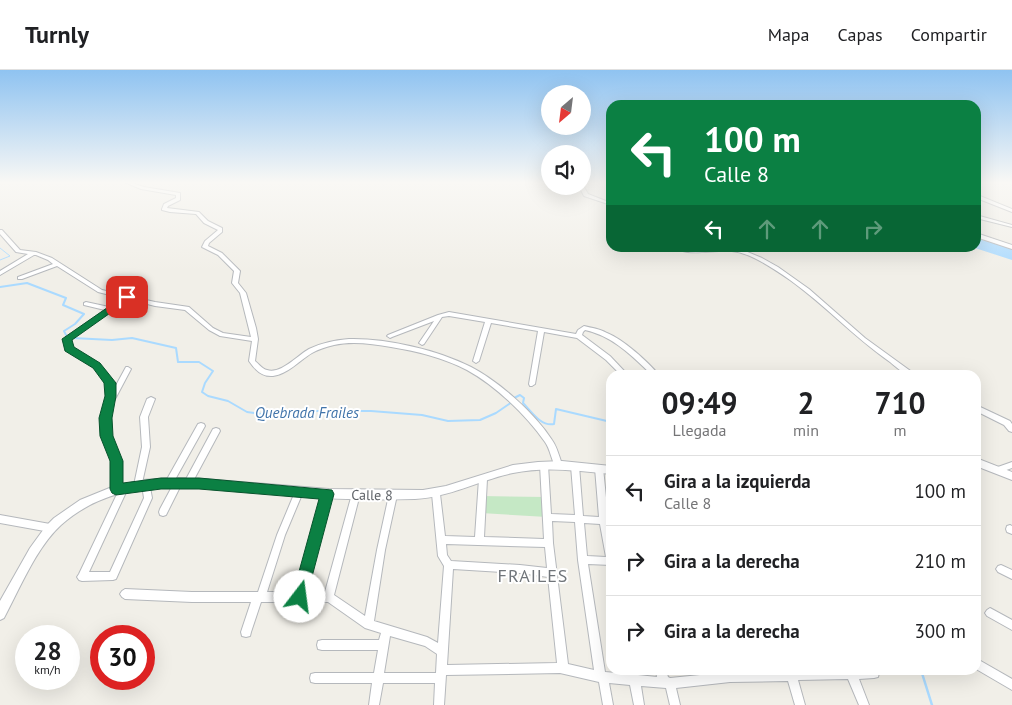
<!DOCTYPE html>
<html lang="es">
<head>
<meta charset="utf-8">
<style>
  body { margin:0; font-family:"PT Sans",sans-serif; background:#f2f2f2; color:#202124; height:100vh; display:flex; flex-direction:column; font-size:19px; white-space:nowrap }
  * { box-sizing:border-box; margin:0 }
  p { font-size:16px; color:#757577 }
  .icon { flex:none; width:28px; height:28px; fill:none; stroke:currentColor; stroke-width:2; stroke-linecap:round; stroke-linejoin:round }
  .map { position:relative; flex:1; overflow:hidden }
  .drawer { position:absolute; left:606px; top:300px; width:375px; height:305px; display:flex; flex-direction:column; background:#fff; border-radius:15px; box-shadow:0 5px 20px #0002 }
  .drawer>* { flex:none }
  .guide { position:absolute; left:606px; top:30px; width:375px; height:152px; border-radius:15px; box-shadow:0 5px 20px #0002; background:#0b8043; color:#fff; overflow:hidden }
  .needle { width:32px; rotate:208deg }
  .fabs { position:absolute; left:541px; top:15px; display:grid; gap:10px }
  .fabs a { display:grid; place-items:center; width:50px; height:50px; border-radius:50%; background:#fff; box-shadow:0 5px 20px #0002; font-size:25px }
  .speed { position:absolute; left:15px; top:555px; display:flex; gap:10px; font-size:25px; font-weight:700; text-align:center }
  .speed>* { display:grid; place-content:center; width:65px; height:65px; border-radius:50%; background:#fff; box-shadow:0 5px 20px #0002; line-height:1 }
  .speed small { font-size:12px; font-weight:400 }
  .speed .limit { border:8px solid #d22; background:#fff; color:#111 }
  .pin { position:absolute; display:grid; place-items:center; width:42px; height:42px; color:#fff; margin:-21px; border-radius:10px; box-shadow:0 2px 8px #0006 }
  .me { position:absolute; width:55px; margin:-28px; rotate:15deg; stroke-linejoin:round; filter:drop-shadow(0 0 4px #0008) }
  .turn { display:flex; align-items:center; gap:18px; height:105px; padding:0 15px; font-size:22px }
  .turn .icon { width:65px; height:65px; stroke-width:2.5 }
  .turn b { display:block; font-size:35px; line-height:42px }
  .lanes { display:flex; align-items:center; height:48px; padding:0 15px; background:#0003; justify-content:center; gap:25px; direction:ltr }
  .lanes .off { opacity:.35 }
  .eta { display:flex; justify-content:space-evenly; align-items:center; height:85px; text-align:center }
  .eta b { font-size:30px; font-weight:700; line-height:35px }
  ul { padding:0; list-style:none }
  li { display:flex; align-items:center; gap:15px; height:70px; padding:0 15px; border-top:1px solid #e0e0e0 }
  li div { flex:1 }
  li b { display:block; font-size:19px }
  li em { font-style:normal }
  header { display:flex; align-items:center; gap:30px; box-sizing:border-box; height:70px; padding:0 25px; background:#fff; border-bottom:1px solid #e0e0e0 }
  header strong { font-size:24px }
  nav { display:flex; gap:28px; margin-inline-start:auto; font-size:18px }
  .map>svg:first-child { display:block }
  .green { fill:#c5e8c5 }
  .water { fill:#aadaff }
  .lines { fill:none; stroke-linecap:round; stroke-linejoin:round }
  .stream-far2 { stroke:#aadaff; stroke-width:1 }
  .stream-far1 { stroke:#aadaff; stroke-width:2 }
  .stream { stroke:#aadaff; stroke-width:2.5 }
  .minor-casing { stroke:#b5b8bc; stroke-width:2 }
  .tertiary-casing { stroke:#b5b8bc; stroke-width:2 }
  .minor { fill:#fff; fill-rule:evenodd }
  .tertiary { fill:#fff; fill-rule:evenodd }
  .route { fill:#0b8043; stroke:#07532c }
  .labels { text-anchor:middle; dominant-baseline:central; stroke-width:4; stroke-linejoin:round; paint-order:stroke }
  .street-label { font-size:14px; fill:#5f6368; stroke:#fff }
  .water-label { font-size:15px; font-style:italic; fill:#4174aa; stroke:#fff }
  .near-neighbourhood-label { font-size:18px; letter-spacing:1px; fill:#70757a; stroke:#fff }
</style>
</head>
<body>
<header>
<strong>Turnly</strong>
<nav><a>Mapa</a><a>Capas</a><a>Compartir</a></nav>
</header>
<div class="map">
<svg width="1012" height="635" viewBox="0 0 1012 635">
  <rect width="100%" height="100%" fill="#f1efe8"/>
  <path class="green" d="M 481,426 L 546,427 L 547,447 L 481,443 Z"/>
  <path class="water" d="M 976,168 L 1012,179 L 1012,190 L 975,178 Z"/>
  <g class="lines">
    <path class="stream-far2" d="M 0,178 L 10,186 L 0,190"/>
    <path class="stream-far1" d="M 0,217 L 27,213 L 66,228 L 63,235 L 84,244 L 75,254 L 64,261 L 67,267
      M 72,268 L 112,270 L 132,268 L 176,278 L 178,292 L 199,292 L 213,301 L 205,313 L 202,322 L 208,326 L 228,331 L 247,342 L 262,344 L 291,341 L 371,341 L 422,345 L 448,351 L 480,350 L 496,343 L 512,332
      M 514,328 L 520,325 L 524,328 L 523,333 C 531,341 541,357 554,354 L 556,339 L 611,352"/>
    <path class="stream" d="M 921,600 L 932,635"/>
    <defs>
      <path id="minor" d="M 124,112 L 129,112 L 144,117 L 180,123 L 180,130 L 168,136 L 167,138 L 199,142 L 208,151 L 222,158 L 222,162 L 209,173 L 208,176 L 222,183 L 240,201 L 238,213 L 246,223 L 256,258 L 258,269 L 255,291 C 259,294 262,299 267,300 C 280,305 298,285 309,279 C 321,273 336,270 349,269 C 386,268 438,280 471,297 C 498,311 535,343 552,370 C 557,377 559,386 562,394 L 561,396 L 558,397 L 555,396 C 551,388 550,379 545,372 C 526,345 496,316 467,300 C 444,288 416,281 391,277 C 372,274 353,271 334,275 C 326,277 319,279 312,283 C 300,290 288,304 273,306 C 262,307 255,300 249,291 L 252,271 L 220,266 L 209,260 L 185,240 L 155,236 L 128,229 L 71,269 L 72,278 C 87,287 112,299 114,319 L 126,297 L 128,297 L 131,299 L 113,333 L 110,349 L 111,366 L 121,391 L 121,416 L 124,415 L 127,416 L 128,418 L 89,502 L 110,502 L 144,428 L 142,415 L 141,417 L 138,418 L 135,417 L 134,415 L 142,377 L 140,347 L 147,329 L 151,327 L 155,329 L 148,347 L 150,377 L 142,413 L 146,411 L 149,412 L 152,428 L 116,509 L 113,510 L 82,511 L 79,510 L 77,507 L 79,504 L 118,422 L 114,421 L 113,419 L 113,391 L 103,366 L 102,349 L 108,326 L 107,313 L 95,298 L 67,280 L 65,268 L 105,240 L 84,235 L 84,233 L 86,232 L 109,237 L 122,228 L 98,222 L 57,196 L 22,209 L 18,209 L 18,207 L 53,194 L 48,190 L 36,185 L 34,185 L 0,205 L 0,201 L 28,184 L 16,182 L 0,164 L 0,160 L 2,160 L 20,180 L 36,182 L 52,188 L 102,220 L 155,232 L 189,237 L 213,258 L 223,263 L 251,267 L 240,223 L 232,213 L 234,201 L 218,185 L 202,177 L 205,171 L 218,160 L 204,153 L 196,144 L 170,142 L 162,140 L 162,139 L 164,134 L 176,128 L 176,125 L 141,119 Z
        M 583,115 L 588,124 L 611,133 L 611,135 L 584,126 L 579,116 L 582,116 Z
        M 976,126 L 980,126 L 1012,139 L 1012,142 L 979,129 L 976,130 Z
        M 976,145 L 1012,155 L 1012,157 L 976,148 Z
        M 675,178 L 682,178 L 694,179 L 719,178 L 735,178 L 745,181 L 762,188 L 778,197 L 809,219 L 865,268 L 916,305 C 914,305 911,306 909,305 C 902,303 895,296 890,292 C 854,267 825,235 790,210 C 774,199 751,183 732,181 C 713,179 692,187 675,178 Z
        M 449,242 L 576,264 L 578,260 L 584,256 C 592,258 600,259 607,263 C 624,270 647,291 659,305 L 652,305 C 632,286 613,266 585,260 L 583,262 L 582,265 L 610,286 L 628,305 L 621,305 L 606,290 L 577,268 L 544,262 L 535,314 L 532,316 L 530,316 L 529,314 L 538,261 L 491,253 L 479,291 L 476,293 L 473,291 L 485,252 L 449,246 L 442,247 L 424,274 L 422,275 L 419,273 L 434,251 L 392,267 L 390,268 L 387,266 L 388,265 L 438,245 Z
        M 976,335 L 1010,351 L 1012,354 L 1012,362 L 1009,361 L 1004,355 L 976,341 Z
        M 201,353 L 204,354 L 205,356 L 172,415 L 169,416 L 166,415 L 165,413 L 166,411 L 198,354 Z
        M 216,358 L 219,359 L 220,361 L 191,415 L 188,416 L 185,415 L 184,413 L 185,411 L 213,359 Z
        M 544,392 L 547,393 L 548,395 L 551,444 L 575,445 L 571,396 L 572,394 L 575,393 L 578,394 L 579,396 L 583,446 L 599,447 L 595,398 L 596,396 L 599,395 L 602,396 L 603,398 L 608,447 L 611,447 L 611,455 L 609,455 L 611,466 L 611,495 L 588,494 L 605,602 L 628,604 L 627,600 L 637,600 L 638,605 L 657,607 L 656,600 L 666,600 L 668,607 L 670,608 L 730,602 L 785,600 L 878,600 L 879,603 L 878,607 L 874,608 L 859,609 L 869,635 L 859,635 L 848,609 L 798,610 L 805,635 L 795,635 L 788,611 L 730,612 L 676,618 L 680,635 L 670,635 L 666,618 L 641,616 L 644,635 L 634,635 L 630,615 L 609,613 L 613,635 L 603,635 L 599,612 L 560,603 L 446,605 L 444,635 L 434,635 L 435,613 L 383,613 L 379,635 L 369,635 L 372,613 L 315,613 L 311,612 L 310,608 L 311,604 L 315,603 L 374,603 L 378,580 L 322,580 L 318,579 L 317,575 L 318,571 L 322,570 L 379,570 L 381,563 L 365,558 L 328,532 L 261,532 L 251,562 L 250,566 L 246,567 L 242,566 L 241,562 L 251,532 L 192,532 L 125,529 L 122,527 L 120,524 L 122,521 L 125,519 L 192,522 L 258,522 L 277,465 L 295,422 L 296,420 L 299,419 L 302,420 L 303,422 L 285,465 L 267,522 L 296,522 L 323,424 L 324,422 L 327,421 L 330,422 L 331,424 L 306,522 L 325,522 L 352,424 L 353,422 L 356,421 L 359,422 L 360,424 L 334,525 L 365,546 L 377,480 L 389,425 L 390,423 L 393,422 L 396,423 L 397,425 L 385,480 L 374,551 L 427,567 L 438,573 L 444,496 L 438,486 L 432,424 L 433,422 L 436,421 L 439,422 L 440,424 L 445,466 L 475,467 L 479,409 L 480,407 L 483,406 L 486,407 L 487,409 L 484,467 L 544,469 L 540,395 L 541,393 ZM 552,451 L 575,452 L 578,490 L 594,600 L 568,594 L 553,473 ZM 584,453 L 600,454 L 606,487 L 587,486 ZM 446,474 L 545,477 L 547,498 L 520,495 L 451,491 L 447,485 ZM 453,499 L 520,503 L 548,507 L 557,593 L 447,595 ZM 390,566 L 425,576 L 437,584 L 436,603 L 384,603 Z
        M 1012,392 L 1012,398 L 998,403 L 995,402 L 994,400 L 995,398 Z
        M 178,410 L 181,411 L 182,413 L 166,445 L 163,446 L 160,445 L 159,442 L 160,439 L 175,411 Z
        M 0,445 L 50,454 L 53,455 L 54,458 L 53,461 L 50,462 L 0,453 Z
        M 1010,455 L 1012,456 L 1012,464 L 1007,462 L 1006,459 L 1007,456 Z
        M 1001,495 L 1012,500 L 1012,509 L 998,502 L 996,499 L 998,496 Z
        M 990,538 L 1012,550 L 1012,560 L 987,546 L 985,543 L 987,540 Z
        M 979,590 L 1012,609 L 1012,620 L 976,599 L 976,591 Z"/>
      <path id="tertiary" d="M 976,163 L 1012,175 L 1012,179 L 976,167 Z
        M 976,388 L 1012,402 L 1012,410 L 976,396 Z
        M 562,391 L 611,396 L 611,404 C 578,401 546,396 513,403 C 479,410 451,427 415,429 C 376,430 337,430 298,426 C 220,419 126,397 61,455 C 36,478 20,518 4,548 L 0,550 L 0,531 L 30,478 L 46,456 L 54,448 L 80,430 L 112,417 L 142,410 L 173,408 L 204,409 L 329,419 L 423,420 L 446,416 L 513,395 L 538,392 Z"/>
    </defs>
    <use href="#minor" class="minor-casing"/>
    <use href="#tertiary" class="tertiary-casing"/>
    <use href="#minor" class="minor"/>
    <use href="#tertiary" class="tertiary"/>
  </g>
  <linearGradient id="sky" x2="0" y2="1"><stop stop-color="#8fc3f1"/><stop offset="0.56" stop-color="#f9f8f5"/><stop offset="1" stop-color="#f9f8f5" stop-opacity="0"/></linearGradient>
  <rect width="1012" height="201" fill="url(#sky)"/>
  <path class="route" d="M 127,224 L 130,225 L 130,229 L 72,270 L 74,277 L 100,293 L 116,313 L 116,326 L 112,348 L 113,366 L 123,391 L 123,413 L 161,408 L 199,408 L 332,420 L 334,424 L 305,533 L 300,535 L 294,533 L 292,527 L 319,429 L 199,419 L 161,419 L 116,425 L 112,423 L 110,419 L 110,391 L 100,366 L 99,348 L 105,326 L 104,313 L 93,298 L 65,281 L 62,269 Z"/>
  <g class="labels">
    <g class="street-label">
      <text transform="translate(372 425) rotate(1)">Calle 8</text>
    </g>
    <g class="water-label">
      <text x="307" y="342">Quebrada Frailes</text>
    </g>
    <g class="near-neighbourhood-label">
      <text x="533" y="505">FRAILES</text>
    </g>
  </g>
</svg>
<div class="fabs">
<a><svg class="needle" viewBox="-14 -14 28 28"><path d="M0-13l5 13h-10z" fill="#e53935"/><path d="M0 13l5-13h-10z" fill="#757577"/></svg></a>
<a><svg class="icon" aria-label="sound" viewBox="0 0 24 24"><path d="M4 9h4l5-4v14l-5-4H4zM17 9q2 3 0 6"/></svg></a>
</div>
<div class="speed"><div>28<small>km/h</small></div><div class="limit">30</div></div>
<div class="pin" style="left:127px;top:227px;background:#d93025"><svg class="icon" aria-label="arrive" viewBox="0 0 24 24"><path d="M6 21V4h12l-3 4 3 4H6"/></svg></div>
<svg class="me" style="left:300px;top:527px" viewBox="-20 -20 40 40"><circle r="19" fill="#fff"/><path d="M0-13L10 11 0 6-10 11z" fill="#0b8043"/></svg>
<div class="guide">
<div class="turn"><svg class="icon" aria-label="left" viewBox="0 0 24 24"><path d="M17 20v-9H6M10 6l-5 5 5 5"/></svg><div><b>100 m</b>Calle 8</div></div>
<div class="lanes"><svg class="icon" aria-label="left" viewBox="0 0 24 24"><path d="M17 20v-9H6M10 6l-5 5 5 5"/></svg><svg class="icon off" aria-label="ahead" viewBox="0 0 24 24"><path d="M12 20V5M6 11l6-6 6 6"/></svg><svg class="icon off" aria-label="ahead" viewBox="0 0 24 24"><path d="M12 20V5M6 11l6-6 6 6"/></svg><svg class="icon off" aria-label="right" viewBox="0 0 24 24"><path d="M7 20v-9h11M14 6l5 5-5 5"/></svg></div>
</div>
<section class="drawer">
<div class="eta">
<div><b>09:49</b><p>Llegada</p></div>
<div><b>2</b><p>min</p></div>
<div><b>710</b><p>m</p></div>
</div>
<ul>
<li><svg class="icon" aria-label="left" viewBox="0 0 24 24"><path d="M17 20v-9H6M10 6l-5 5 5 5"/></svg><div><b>Gira a la izquierda</b><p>Calle 8</p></div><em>100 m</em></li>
<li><svg class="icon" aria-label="right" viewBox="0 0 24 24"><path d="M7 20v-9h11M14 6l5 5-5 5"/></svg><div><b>Gira a la derecha</b></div><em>210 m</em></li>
<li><svg class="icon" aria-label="right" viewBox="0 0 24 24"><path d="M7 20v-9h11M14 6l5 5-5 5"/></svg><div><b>Gira a la derecha</b></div><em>300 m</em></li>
</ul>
</section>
</div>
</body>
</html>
